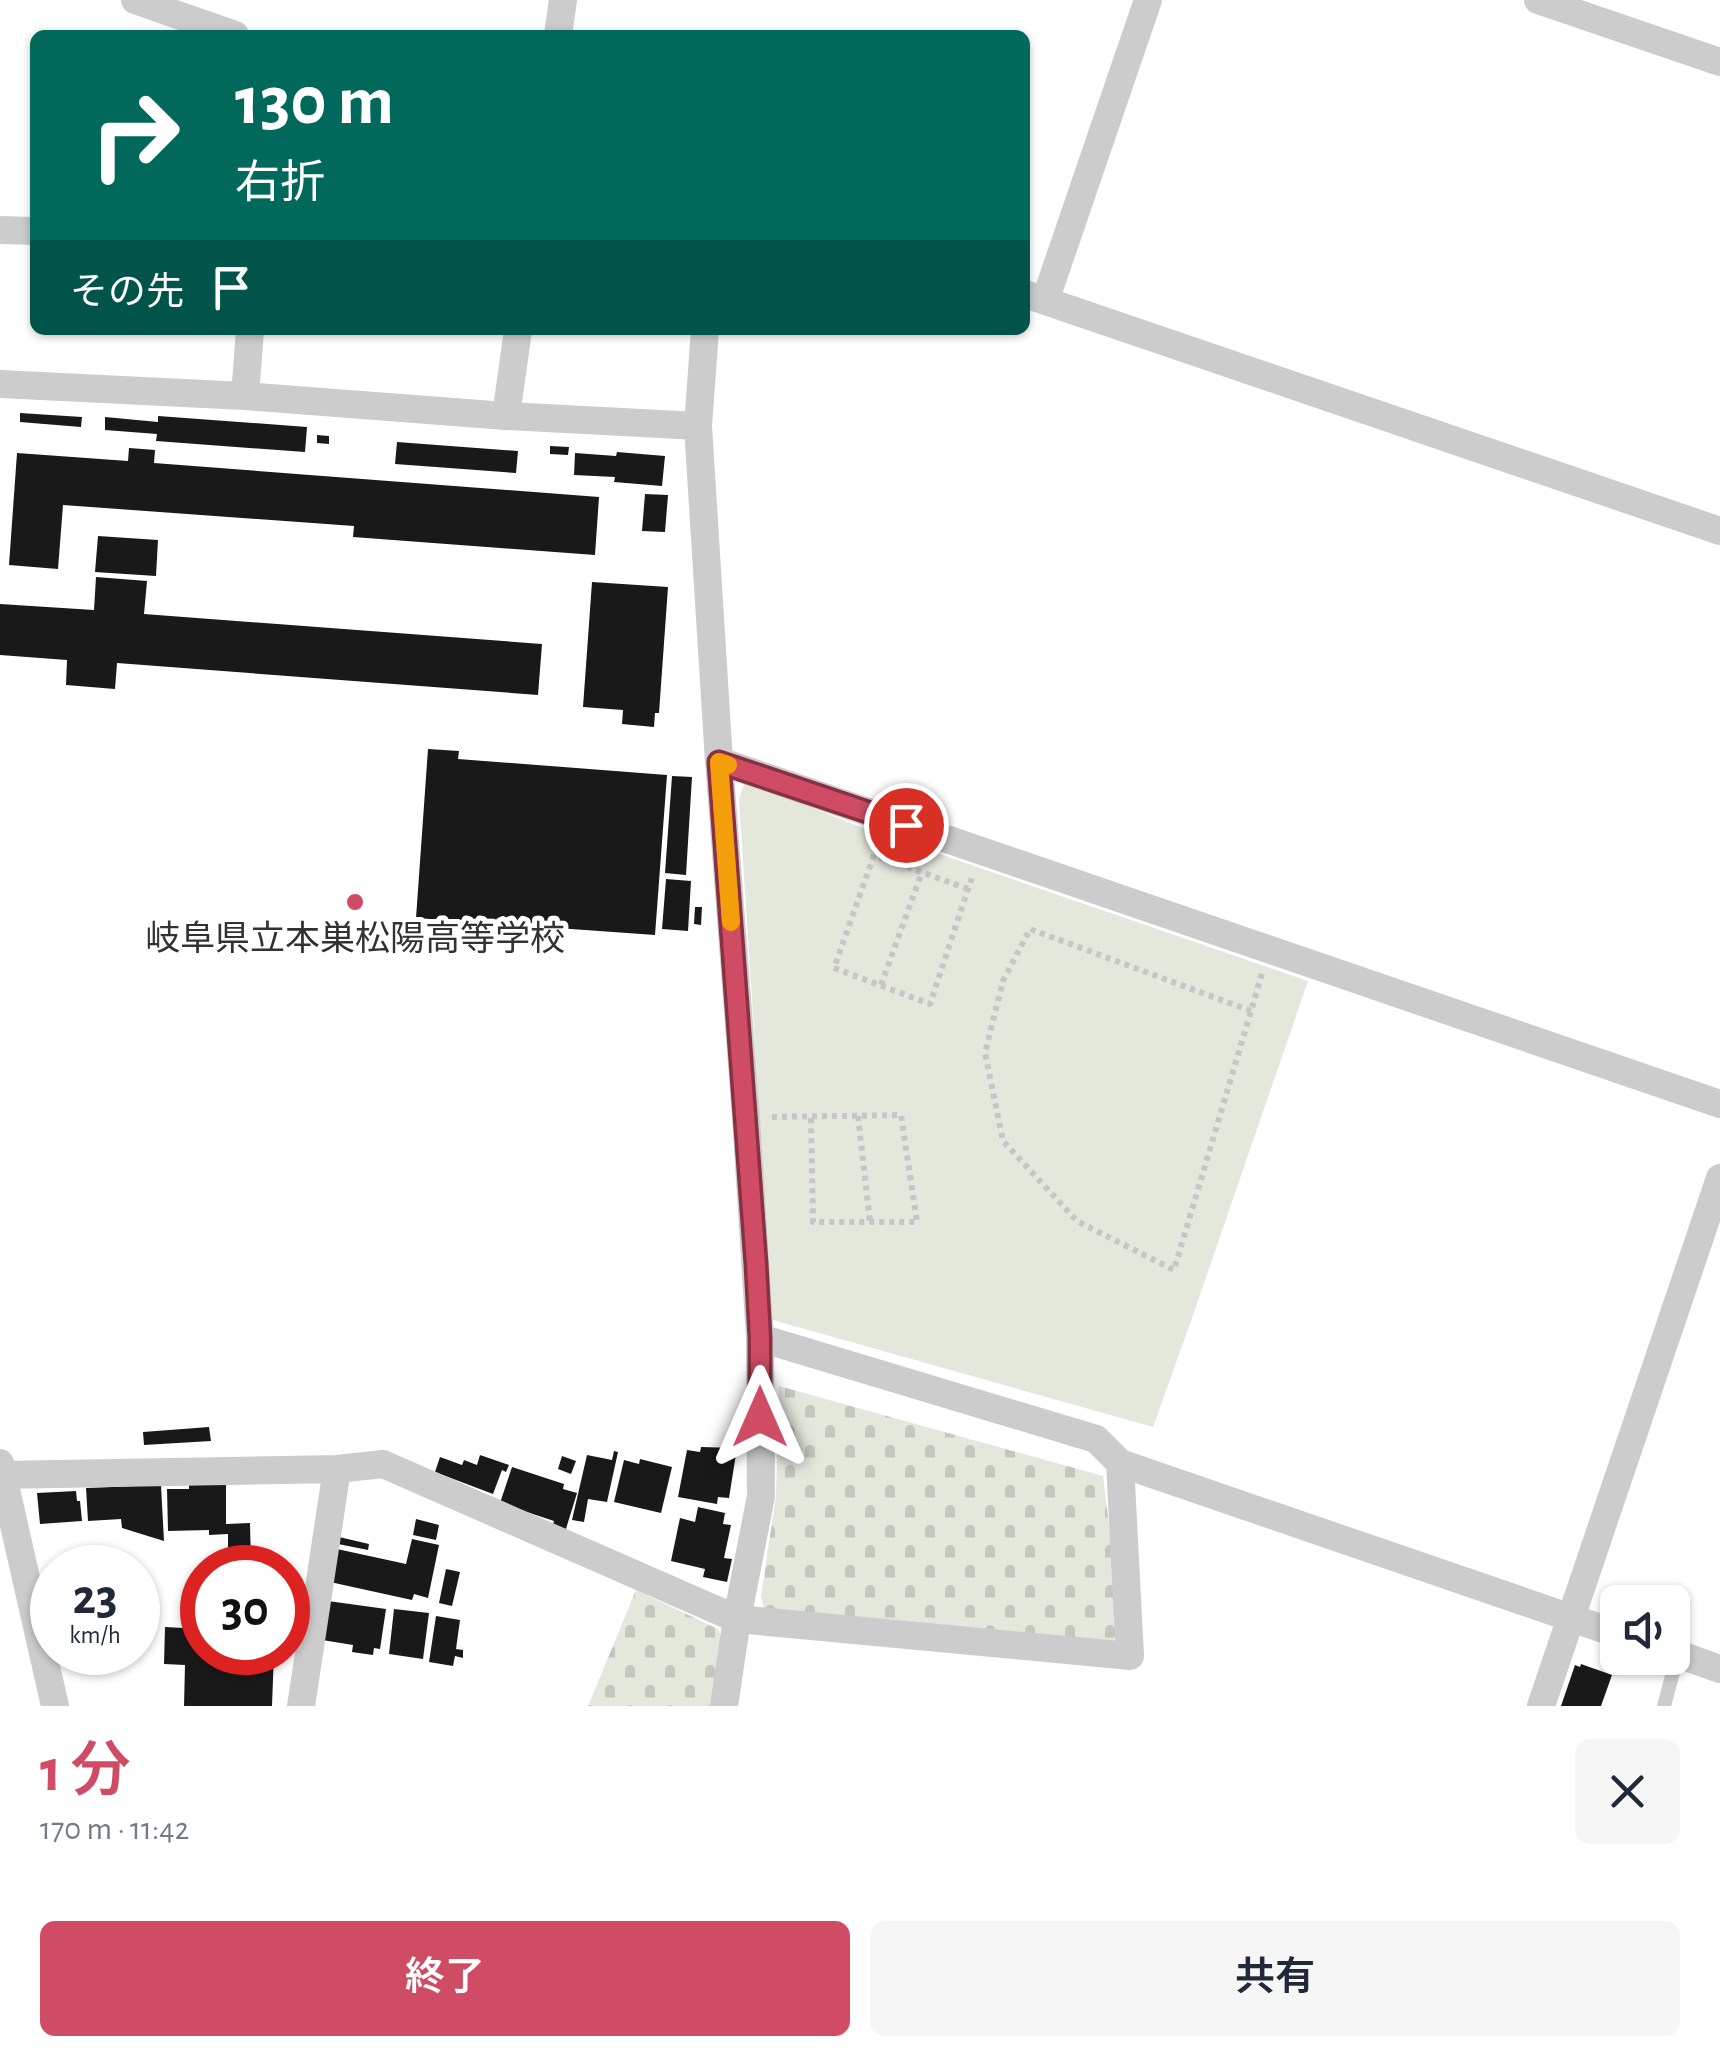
<!DOCTYPE html>
<html lang="ja">
<head>
<meta charset="utf-8">
<style>
  body { margin:0; font-family:"Alegreya Sans","Noto Sans JP",sans-serif; background:#f6f6f7; color:#1f2937; height:100vh; display:flex; flex-direction:column; font-size:38px; white-space:nowrap }
  * { box-sizing:border-box; margin:0 }
  p { font-size:32px; color:#747a83 }
  .icon { flex:none; width:55px; height:55px; fill:none; stroke:currentColor; stroke-width:2; stroke-linecap:round; stroke-linejoin:round }
  .map { position:relative; height:1706px; overflow:hidden }
  .drawer { display:flex; flex-direction:column; background:#fff; flex:1 }
  .drawer>* { flex:none }
  .guide { position:absolute; left:30px; top:30px; width:1000px; height:305px; border-radius:15px; box-shadow:0 2px 8px #0004; background:#00695c; color:#fff; overflow:hidden }
  .tools { position:absolute; left:1600px; top:1585px; display:grid; gap:20px }
  .tools a { display:grid; place-items:center; width:90px; height:90px; border-radius:15px; background:#fff; box-shadow:0 2px 8px #0004; font-size:50px }
  .speed { position:absolute; left:30px; top:1545px; display:flex; gap:20px; font-size:50px; font-weight:700; text-align:center }
  .speed>* { display:grid; place-content:center; width:130px; height:130px; border-radius:50%; background:#fff; box-shadow:0 2px 8px #0004; line-height:1 }
  .speed small { font-size:25px; font-weight:400 }
  .speed .limit { border:15px solid #d22; background:#fff; color:#111 }
  .pin { position:absolute; display:grid; place-items:center; width:85px; height:85px; color:#fff; margin:-42px; border:5px solid #fff; border-radius:50%; box-shadow:0 2px 10px #0007 }
  .me { position:absolute; width:110px; margin:-55px; rotate:0deg; stroke-linejoin:round; filter:drop-shadow(0 0 8px #0008) }
  .turn { display:flex; align-items:center; gap:35px; height:210px; padding:0 40px; font-size:45px }
  .turn .icon { width:130px; height:130px; stroke-width:2.5 }
  .turn b { display:block; font-size:70px; line-height:85px }
  .then { display:flex; align-items:center; height:95px; padding:0 40px; background:#0003; gap:20px; font-size:38px }
  .round { display:grid; place-items:center; flex:none; width:105px; height:105px; border-radius:15px; background:#f6f6f7 }
  .overview { display:flex; align-items:center; justify-content:space-between; height:170px; padding:0 40px }
  h1 { font-size:60px; font-weight:600; line-height:75px; color:#d04c65 }
  .action { display:flex; gap:20px; margin-top:auto; padding:20px 40px }
  .action a { flex:1; height:115px; border-radius:15px; background:#d04c65; color:#fff; font-size:40px; font-weight:600; line-height:115px; text-align:center }
  .action a+a { background:#f6f6f7; color:#1f2937 }
  .map>svg:first-child { display:block }
  .cemetery { fill:url(#cemetery-stones) }
  .park { fill:#e3e7dc }
  .building { fill:#191919 }
  .lines { fill:none; stroke-linecap:round; stroke-linejoin:round }
  .path { stroke:#c6c6c6; stroke-width:6; stroke-dasharray:5 5; stroke-linecap:butt }
  .service { stroke:#ccc; stroke-width:14 }
  .minor { stroke:#ccc; stroke-width:28 }
  .route-casing { stroke:#873142; stroke-width:25 }
  .route { stroke:#d04c65; stroke-width:18 }
  .slow { stroke:#f59e0b; stroke-width:18 }
  .poi-dot { fill:#d04c65; stroke:#fff; stroke-width:4 }
  .labels { text-anchor:middle; dominant-baseline:central; stroke-width:10; stroke-linejoin:round; paint-order:stroke }
  .poi-label { font-size:35px; fill:#323232; stroke:#fff }
</style>
</head>
<body>
<div class="map">
<svg width="1720" height="1706" viewBox="0 0 1720 1706">
  <defs>
    <pattern id="cemetery-stones" width="16" height="16" patternUnits="userSpaceOnUse" patternTransform="scale(2.5)"><rect width="16" height="16" fill="#e3e7dc"/><path d="M2 7V4a2 2 0 0 1 4 0v3zM10 15v-3a2 2 0 0 1 4 0v3z" fill="#c3c7bd"/></pattern>
  </defs>
  <rect width="100%" height="100%" fill="#fff"/>
  <path class="cemetery" d="M 779,1386 L 1103,1476 L 1121,1625 L 1113,1642 L 764,1609 L 761,1596 L 776,1496 Z
    M 636,1590 L 718,1629 L 724,1644 L 714,1706 L 588,1706 Z"/>
  <path class="park" d="M 745,781 L 858,826 L 1308,981 L 1192,1318 L 1153,1427 L 773,1320 L 739,800 Z"/>
  <path class="building" d="M 20,413 L 82,417 L 81,427 L 20,422 Z
    M 158,416 L 307,427 L 305,452 L 156,441 L 157,434 L 105,430 L 105,417 L 158,422 Z
    M 317,435 L 329,436 L 329,444 L 317,443 Z
    M 397,442 L 518,451 L 516,473 L 395,464 Z
    M 550,446 L 569,447 L 568,455 L 550,454 Z
    M 129,448 L 155,450 L 154,463 L 599,497 L 595,555 L 353,537 L 354,526 L 63,505 L 58,569 L 9,565 L 17,453 L 128,461 Z
    M 617,452 L 665,456 L 662,486 L 614,482 L 615,477 L 574,475 L 575,453 L 616,456 Z
    M 645,494 L 668,495 L 665,532 L 642,531 Z
    M 98,536 L 158,540 L 156,576 L 95,572 Z
    M 96,577 L 147,581 L 144,614 L 542,644 L 538,695 L 117,663 L 115,689 L 66,685 L 67,660 L 0,655 L 0,604 L 94,610 Z
    M 592,582 L 668,587 L 659,713 L 655,713 L 654,727 L 622,724 L 623,710 L 583,707 Z
    M 428,749 L 459,751 L 458,759 L 667,775 L 655,935 L 416,918 Z
    M 672,776 L 692,777 L 686,875 L 665,873 Z
    M 666,879 L 691,881 L 688,931 L 662,929 Z
    M 695,907 L 702,907 L 701,925 L 694,924 Z
    M 209,1427 L 211,1441 L 144,1445 L 143,1432 Z
    M 701,1447 L 737,1448 L 729,1498 L 718,1497 L 717,1504 L 678,1497 L 687,1450 L 700,1452 Z
    M 614,1451 L 618,1452 L 607,1502 L 588,1499 L 584,1522 L 572,1520 L 587,1455 L 612,1460 Z
    M 480,1455 L 509,1465 L 506,1472 L 502,1470 L 493,1494 L 435,1472 L 440,1457 L 462,1465 L 464,1460 L 477,1465 Z
    M 562,1456 L 576,1461 L 571,1474 L 558,1469 Z
    M 640,1459 L 672,1467 L 661,1513 L 614,1502 L 624,1460 L 639,1464 Z
    M 512,1467 L 564,1484 L 563,1489 L 577,1493 L 565,1532 L 552,1528 L 554,1521 L 500,1503 Z
    M 226,1484 L 226,1524 L 250,1523 L 251,1564 L 241,1564 L 241,1556 L 228,1557 L 228,1534 L 209,1535 L 209,1530 L 168,1531 L 167,1489 L 189,1489 L 189,1485 Z
    M 161,1485 L 164,1541 L 122,1528 L 121,1519 L 88,1521 L 86,1488 Z
    M 76,1491 L 77,1501 L 80,1501 L 82,1521 L 40,1524 L 37,1493 Z
    M 698,1507 L 725,1513 L 723,1524 L 731,1525 L 724,1558 L 732,1559 L 727,1582 L 703,1577 L 705,1569 L 671,1561 L 680,1518 L 695,1522 Z
    M 416,1519 L 439,1525 L 436,1540 L 413,1535 Z
    M 339,1537 L 369,1544 L 368,1550 L 338,1544 Z
    M 412,1539 L 439,1545 L 428,1598 L 414,1594 L 412,1600 L 330,1582 L 337,1549 L 406,1564 Z
    M 446,1569 L 460,1572 L 452,1606 L 439,1603 Z
    M 328,1601 L 386,1609 L 380,1649 L 374,1648 L 373,1655 L 352,1652 L 353,1645 L 322,1640 Z
    M 394,1609 L 429,1613 L 423,1659 L 389,1654 Z
    M 436,1616 L 460,1620 L 456,1649 L 463,1650 L 463,1658 L 455,1656 L 453,1666 L 429,1662 Z
    M 165,1627 L 202,1629 L 202,1652 L 274,1652 L 272,1706 L 184,1706 L 185,1665 L 164,1664 Z
    M 1581,1664 L 1612,1675 L 1601,1706 L 1561,1706 L 1575,1665 L 1580,1667 Z"/>
  <g class="lines">
    <path class="path" d="M 968,889 L 874,855 L 834,968 L 930,1004 L 968,889 L 973,875
      M 881,985 L 922,872
      M 1251,1011 L 1030,929 L 1003,981 L 985,1053 L 1003,1141 L 1077,1221 L 1174,1270 L 1251,1011 L 1262,973
      M 858,1116 L 870,1222
      M 772,1117 C 815,1116 858,1116 901,1115 L 917,1222 L 813,1222 L 811,1116"/>
    <path class="service" d="M 1664,1706 L 1678,1654"/>
    <path class="minor" d="M 135,0 L 235,35
      M 1538,0 L 1720,62
      M 558,35 L 563,0
      M 0,230 L 35,231
      M 1025,294 L 1720,531
      M 1045,301 L 1148,0
      M 705,330 L 698,426 L 719,761 L 746,1117 L 760,1338 L 761,1496 L 737,1619 L 724,1706
      M 0,384 L 245,396 L 506,416 L 698,426
      M 245,396 L 250,330
      M 506,416 L 518,330
      M 719,761 L 1720,1104
      M 760,1338 L 1096,1439 L 1120,1463 L 1618,1634
      M 0,1463 L 55,1706
      M 0,1475 L 337,1469 L 383,1464 L 737,1619 L 1130,1656 L 1120,1463
      M 1672,1652 L 1720,1669
      M 301,1706 L 337,1469
      M 1541,1706 L 1720,1178"/>
  </g>
  <g class="lines">
    <defs>
      <path id="route" d="M 760,1417 L 760,1338 L 756,1264 L 719,762 L 906,825"/>
    </defs>
    <use href="#route" class="route-casing"/>
    <use href="#route" class="route"/>
    <path class="slow" d="M 728,765 L 719,762 L 731,922"/>
  </g>
  <circle class="poi-dot" cx="355" cy="902" r="10"/>
  <g class="labels">
    <g class="poi-label">
      <text x="355" y="939">岐阜県立本巣松陽高等学校</text>
    </g>
  </g>
</svg>
<div class="tools">
<a><svg class="icon" aria-label="sound" viewBox="0 0 24 24"><path d="M4 9h4l5-4v14l-5-4H4zM17 9q2 3 0 6"/></svg></a>
</div>
<div class="speed"><div>23<small>km/h</small></div><div class="limit">30</div></div>
<div class="pin" style="left:906px;top:825px;background:#d93025"><svg class="icon" aria-label="arrive" viewBox="0 0 24 24"><path d="M6 21V4h12l-3 4 3 4H6"/></svg></div>
<svg class="me" style="left:760px;top:1417px" viewBox="-20 -20 40 40"><path d="M0-17L14 15 0 8-14 15z" fill="#d04c65" stroke="#fff" stroke-width="4"/></svg>
<div class="guide">
<div class="turn"><svg class="icon" aria-label="right" viewBox="0 0 24 24"><path d="M7 20v-9h11M14 6l5 5-5 5"/></svg><div><b>130 m</b>右折</div></div>
<div class="then">その先<svg class="icon" aria-label="arrive" viewBox="0 0 24 24"><path d="M6 21V4h12l-3 4 3 4H6"/></svg></div>
</div>
</div>
<section class="drawer">
<div class="overview"><div><h1>1 分</h1><p>170 m · 11:42</p></div><a class="round"><svg class="icon" aria-label="close" viewBox="0 0 24 24"><path d="M6 6l12 12M18 6L6 18"/></svg></a></div>
<div class="action"><a>終了</a><a>共有</a></div>
</section>
</body>
</html>
